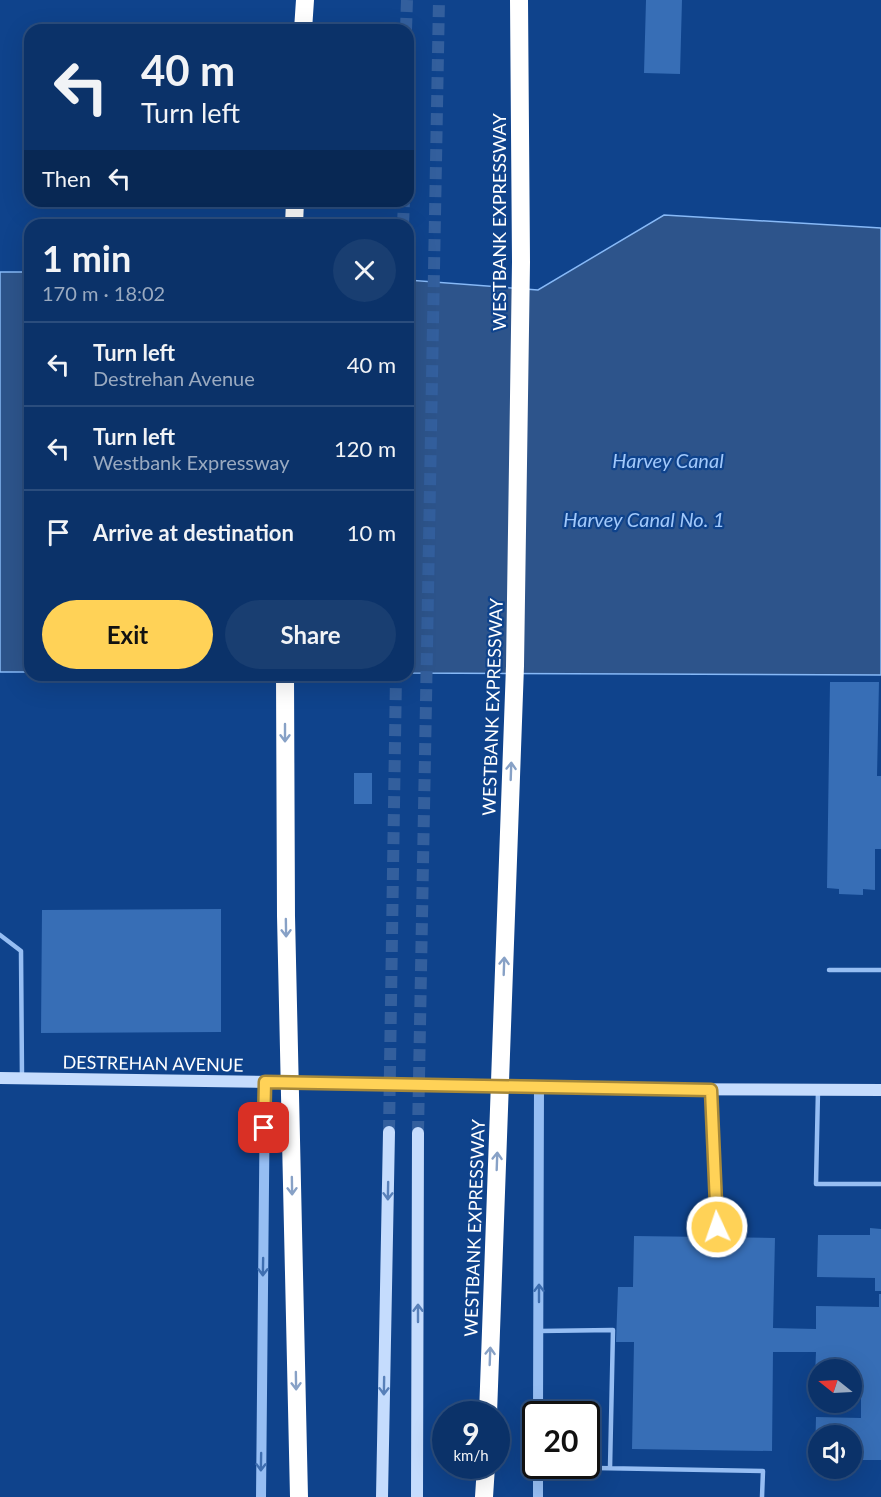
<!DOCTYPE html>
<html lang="en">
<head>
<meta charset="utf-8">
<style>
  body { margin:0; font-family:Lato,sans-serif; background:#193e71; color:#f1f3f6; height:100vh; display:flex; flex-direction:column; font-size:22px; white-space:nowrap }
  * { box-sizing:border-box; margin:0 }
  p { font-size:20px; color:#9aaac0 }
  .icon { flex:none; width:33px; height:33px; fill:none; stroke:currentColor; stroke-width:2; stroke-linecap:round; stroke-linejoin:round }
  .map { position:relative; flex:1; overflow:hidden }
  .side { position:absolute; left:24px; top:219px; width:390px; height:462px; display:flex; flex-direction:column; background:#0b3269; border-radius:18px; box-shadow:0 6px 24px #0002,0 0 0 2px #2b4d7d }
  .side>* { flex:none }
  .top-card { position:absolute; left:24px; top:24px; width:390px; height:183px; border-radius:18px; box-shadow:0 6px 24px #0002,0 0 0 2px #2b4d7d; background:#0b3269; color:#f1f3f6; overflow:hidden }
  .needle { width:39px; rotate:288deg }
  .tools { position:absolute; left:808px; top:1359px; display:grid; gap:12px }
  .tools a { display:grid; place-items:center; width:54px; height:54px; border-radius:50%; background:#0b3269; box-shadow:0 6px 24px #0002,0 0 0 2px #2b4d7d; font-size:30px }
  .speed { position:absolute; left:432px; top:1401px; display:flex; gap:12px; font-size:30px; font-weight:700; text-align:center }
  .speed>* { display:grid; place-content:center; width:78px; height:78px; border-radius:50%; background:#0b3269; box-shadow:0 6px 24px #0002,0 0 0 2px #2b4d7d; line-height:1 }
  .speed small { font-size:15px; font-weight:400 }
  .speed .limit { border:3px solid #111; border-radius:9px; background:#fff; color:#111 }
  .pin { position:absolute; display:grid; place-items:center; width:51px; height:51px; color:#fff; margin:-26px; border-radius:12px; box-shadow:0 3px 9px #0006 }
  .me { position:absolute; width:66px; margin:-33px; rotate:357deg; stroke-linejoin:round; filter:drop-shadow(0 0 4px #0008) }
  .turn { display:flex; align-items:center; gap:21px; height:126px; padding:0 18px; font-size:27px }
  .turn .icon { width:78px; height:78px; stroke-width:2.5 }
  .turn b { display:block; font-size:42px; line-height:51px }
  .then { display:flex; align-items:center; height:57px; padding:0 18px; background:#0003; gap:12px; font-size:22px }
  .round { display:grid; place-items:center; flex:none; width:63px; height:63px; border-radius:32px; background:#193e71 }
  .headline { display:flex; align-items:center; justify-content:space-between; height:102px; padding:0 18px }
  h1 { font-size:36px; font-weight:700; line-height:45px }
  .action { display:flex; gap:12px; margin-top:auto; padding:12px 18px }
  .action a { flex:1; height:69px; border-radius:36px; background:#ffd257; color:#111; font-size:24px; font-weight:700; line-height:69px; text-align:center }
  .action a+a { background:#193e71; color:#f1f3f6 }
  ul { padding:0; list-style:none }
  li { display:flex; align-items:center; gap:18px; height:84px; padding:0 18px; border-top:2px solid #2b4d7d }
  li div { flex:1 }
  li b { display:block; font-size:22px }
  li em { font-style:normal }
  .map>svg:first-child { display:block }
  .water { fill:#2d548b; stroke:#87b9f7; stroke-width:1.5 }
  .building { fill:#376eb6 }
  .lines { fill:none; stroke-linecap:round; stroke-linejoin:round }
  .secondary-tunnel { stroke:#335f9d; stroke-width:12; stroke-dasharray:12 6; stroke-linecap:butt }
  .service { stroke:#96bef3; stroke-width:4.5 }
  .tertiary { stroke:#96bef3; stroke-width:10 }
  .secondary { stroke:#c5dcfd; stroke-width:12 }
  .motorway { stroke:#fff; stroke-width:18 }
  .motorway-bridge { stroke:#fff; stroke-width:18 }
  .oneway { stroke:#87a1c6 }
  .oneway2 { stroke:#5880b9 }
  .oneway3 { stroke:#3e6eb0 }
  .route-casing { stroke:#a68839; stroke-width:15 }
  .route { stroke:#ffd257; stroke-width:10 }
  .labels { text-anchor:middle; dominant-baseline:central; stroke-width:4.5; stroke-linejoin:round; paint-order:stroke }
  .street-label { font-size:18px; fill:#fff; stroke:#0f438c }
  .water-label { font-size:20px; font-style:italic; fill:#a1c8fa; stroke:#0f438c }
</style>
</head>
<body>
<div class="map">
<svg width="881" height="1497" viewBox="0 0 881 1497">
  <rect width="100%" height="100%" fill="#0f438c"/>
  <path class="water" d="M 664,215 L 881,228 L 881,675 L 408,673 L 408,280 L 538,290 Z
    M 0,272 L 30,272 L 30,672 L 0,672 Z"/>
  <path class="building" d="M 646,0 L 682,0 L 680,74 L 644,73 Z
    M 830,682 L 879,682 L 877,776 L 881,776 L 881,849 L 875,849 L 875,890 L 863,889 L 863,895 L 839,894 L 839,889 L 827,888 Z
    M 354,773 L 372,773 L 372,804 L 354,804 Z
    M 221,909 L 221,1032 L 41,1033 L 42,910 Z
    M 870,1228 L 881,1229 L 881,1291 L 875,1291 L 875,1278 L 817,1277 L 818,1235 L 870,1235 Z
    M 634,1236 L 775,1238 L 773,1328 L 816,1329 L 816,1306 L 879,1307 L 879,1294 L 881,1294 L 881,1460 L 852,1460 L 852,1436 L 819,1436 L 819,1459 L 815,1459 L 816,1417 L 861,1418 L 861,1397 L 858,1397 L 858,1378 L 852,1378 L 852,1370 L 819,1370 L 819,1377 L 815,1377 L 816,1352 L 773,1352 L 772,1451 L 632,1449 L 634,1342 L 616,1342 L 618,1287 L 633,1287 Z"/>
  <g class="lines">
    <path class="secondary-tunnel" d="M 406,30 L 407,0
      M 403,225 L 404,201
      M 389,1132 L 396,675
      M 418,1133 L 439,0"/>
    <path class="service" d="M 0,935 L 21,951 L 22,1078
      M 829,970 L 881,970
      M 818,1090 L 816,1184 L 881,1184
      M 711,1092 L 717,1227
      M 539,1331 L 613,1330 L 610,1468
      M 540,1467 L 763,1471 L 762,1497"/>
    <path class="tertiary" d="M 538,1414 L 539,1086
      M 261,1497 L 265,1082
      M 538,1497 L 538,1466"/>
    <path class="secondary" d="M 0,1078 L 539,1086 L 603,1089 L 881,1090
      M 382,1497 L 389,1132
      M 417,1497 L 418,1133"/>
    <path class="motorway" d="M 303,30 L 305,0
      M 294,225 L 295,201
      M 484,1497 L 486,1466"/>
    <path class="motorway-bridge" d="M 285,675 L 286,916 L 299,1497
      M 488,1414 L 515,666 L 521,262 L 519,0"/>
  </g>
  <defs><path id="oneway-shaft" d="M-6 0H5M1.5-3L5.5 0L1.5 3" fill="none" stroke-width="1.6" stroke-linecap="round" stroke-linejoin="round" transform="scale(1.5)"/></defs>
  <g class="oneway">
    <use href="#oneway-shaft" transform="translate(285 733) rotate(90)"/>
    <use href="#oneway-shaft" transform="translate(511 771) rotate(-88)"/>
    <use href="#oneway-shaft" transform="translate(286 928) rotate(89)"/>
    <use href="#oneway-shaft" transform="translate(504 966) rotate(-88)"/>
    <use href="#oneway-shaft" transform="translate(497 1161) rotate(-88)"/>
    <use href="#oneway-shaft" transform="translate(292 1186) rotate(89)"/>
    <use href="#oneway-shaft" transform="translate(490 1356) rotate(-88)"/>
    <use href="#oneway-shaft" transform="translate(296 1381) rotate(89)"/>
  </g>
  <g class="oneway2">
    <use href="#oneway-shaft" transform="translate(388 1191) rotate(91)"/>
    <use href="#oneway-shaft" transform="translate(418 1313) rotate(-90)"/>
    <use href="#oneway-shaft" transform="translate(384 1386) rotate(91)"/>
  </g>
  <g class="oneway3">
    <use href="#oneway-shaft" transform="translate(263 1267) rotate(91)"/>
    <use href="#oneway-shaft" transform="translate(539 1293) rotate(-90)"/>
    <use href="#oneway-shaft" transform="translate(261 1462) rotate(91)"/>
  </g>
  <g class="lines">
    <defs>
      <path id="route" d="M 264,1128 L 265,1082 L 711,1090 L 717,1227"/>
    </defs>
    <use href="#route" class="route-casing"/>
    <use href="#route" class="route"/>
  </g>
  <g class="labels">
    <g class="street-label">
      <text transform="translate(499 222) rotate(-90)">WESTBANK EXPRESSWAY</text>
      <text transform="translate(492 707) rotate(-88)">WESTBANK EXPRESSWAY</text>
      <text transform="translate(153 1063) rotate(1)">DESTREHAN AVENUE</text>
      <text transform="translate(474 1228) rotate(-88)">WESTBANK EXPRESSWAY</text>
    </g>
    <g class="water-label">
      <text x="668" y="460">Harvey Canal</text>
      <text x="644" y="519">Harvey Canal No. 1</text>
    </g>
  </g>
</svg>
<div class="tools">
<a><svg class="needle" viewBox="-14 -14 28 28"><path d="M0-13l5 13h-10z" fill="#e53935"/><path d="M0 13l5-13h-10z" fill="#9aaac0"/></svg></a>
<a><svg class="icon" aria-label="sound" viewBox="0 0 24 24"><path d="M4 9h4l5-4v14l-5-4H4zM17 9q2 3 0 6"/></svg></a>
</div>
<div class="speed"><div>9<small>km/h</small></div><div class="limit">20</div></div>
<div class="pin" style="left:264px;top:1128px;background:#d93025"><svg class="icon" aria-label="arrive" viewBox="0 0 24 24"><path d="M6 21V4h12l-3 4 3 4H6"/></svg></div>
<svg class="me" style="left:717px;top:1227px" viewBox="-20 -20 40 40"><circle r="17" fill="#ffd257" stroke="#fff" stroke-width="3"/><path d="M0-11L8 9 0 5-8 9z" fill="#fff"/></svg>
<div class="top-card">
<div class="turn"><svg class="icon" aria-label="left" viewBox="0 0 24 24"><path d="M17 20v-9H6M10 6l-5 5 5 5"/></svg><div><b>40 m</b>Turn left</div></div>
<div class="then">Then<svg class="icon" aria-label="left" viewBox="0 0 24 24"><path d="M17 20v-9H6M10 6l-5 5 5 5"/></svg></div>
</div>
<section class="side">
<div class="headline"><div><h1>1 min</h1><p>170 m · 18:02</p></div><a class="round"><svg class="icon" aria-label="close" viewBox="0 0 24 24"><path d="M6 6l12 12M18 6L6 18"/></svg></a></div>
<ul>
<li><svg class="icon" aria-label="left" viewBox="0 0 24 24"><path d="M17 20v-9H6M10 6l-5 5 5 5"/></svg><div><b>Turn left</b><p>Destrehan Avenue</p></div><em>40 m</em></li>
<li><svg class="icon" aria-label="left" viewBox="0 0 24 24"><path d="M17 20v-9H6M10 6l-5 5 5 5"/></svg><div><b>Turn left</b><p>Westbank Expressway</p></div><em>120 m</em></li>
<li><svg class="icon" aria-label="arrive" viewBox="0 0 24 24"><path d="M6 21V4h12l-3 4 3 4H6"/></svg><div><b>Arrive at destination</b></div><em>10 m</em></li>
</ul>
<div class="action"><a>Exit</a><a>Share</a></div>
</section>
</div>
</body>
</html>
